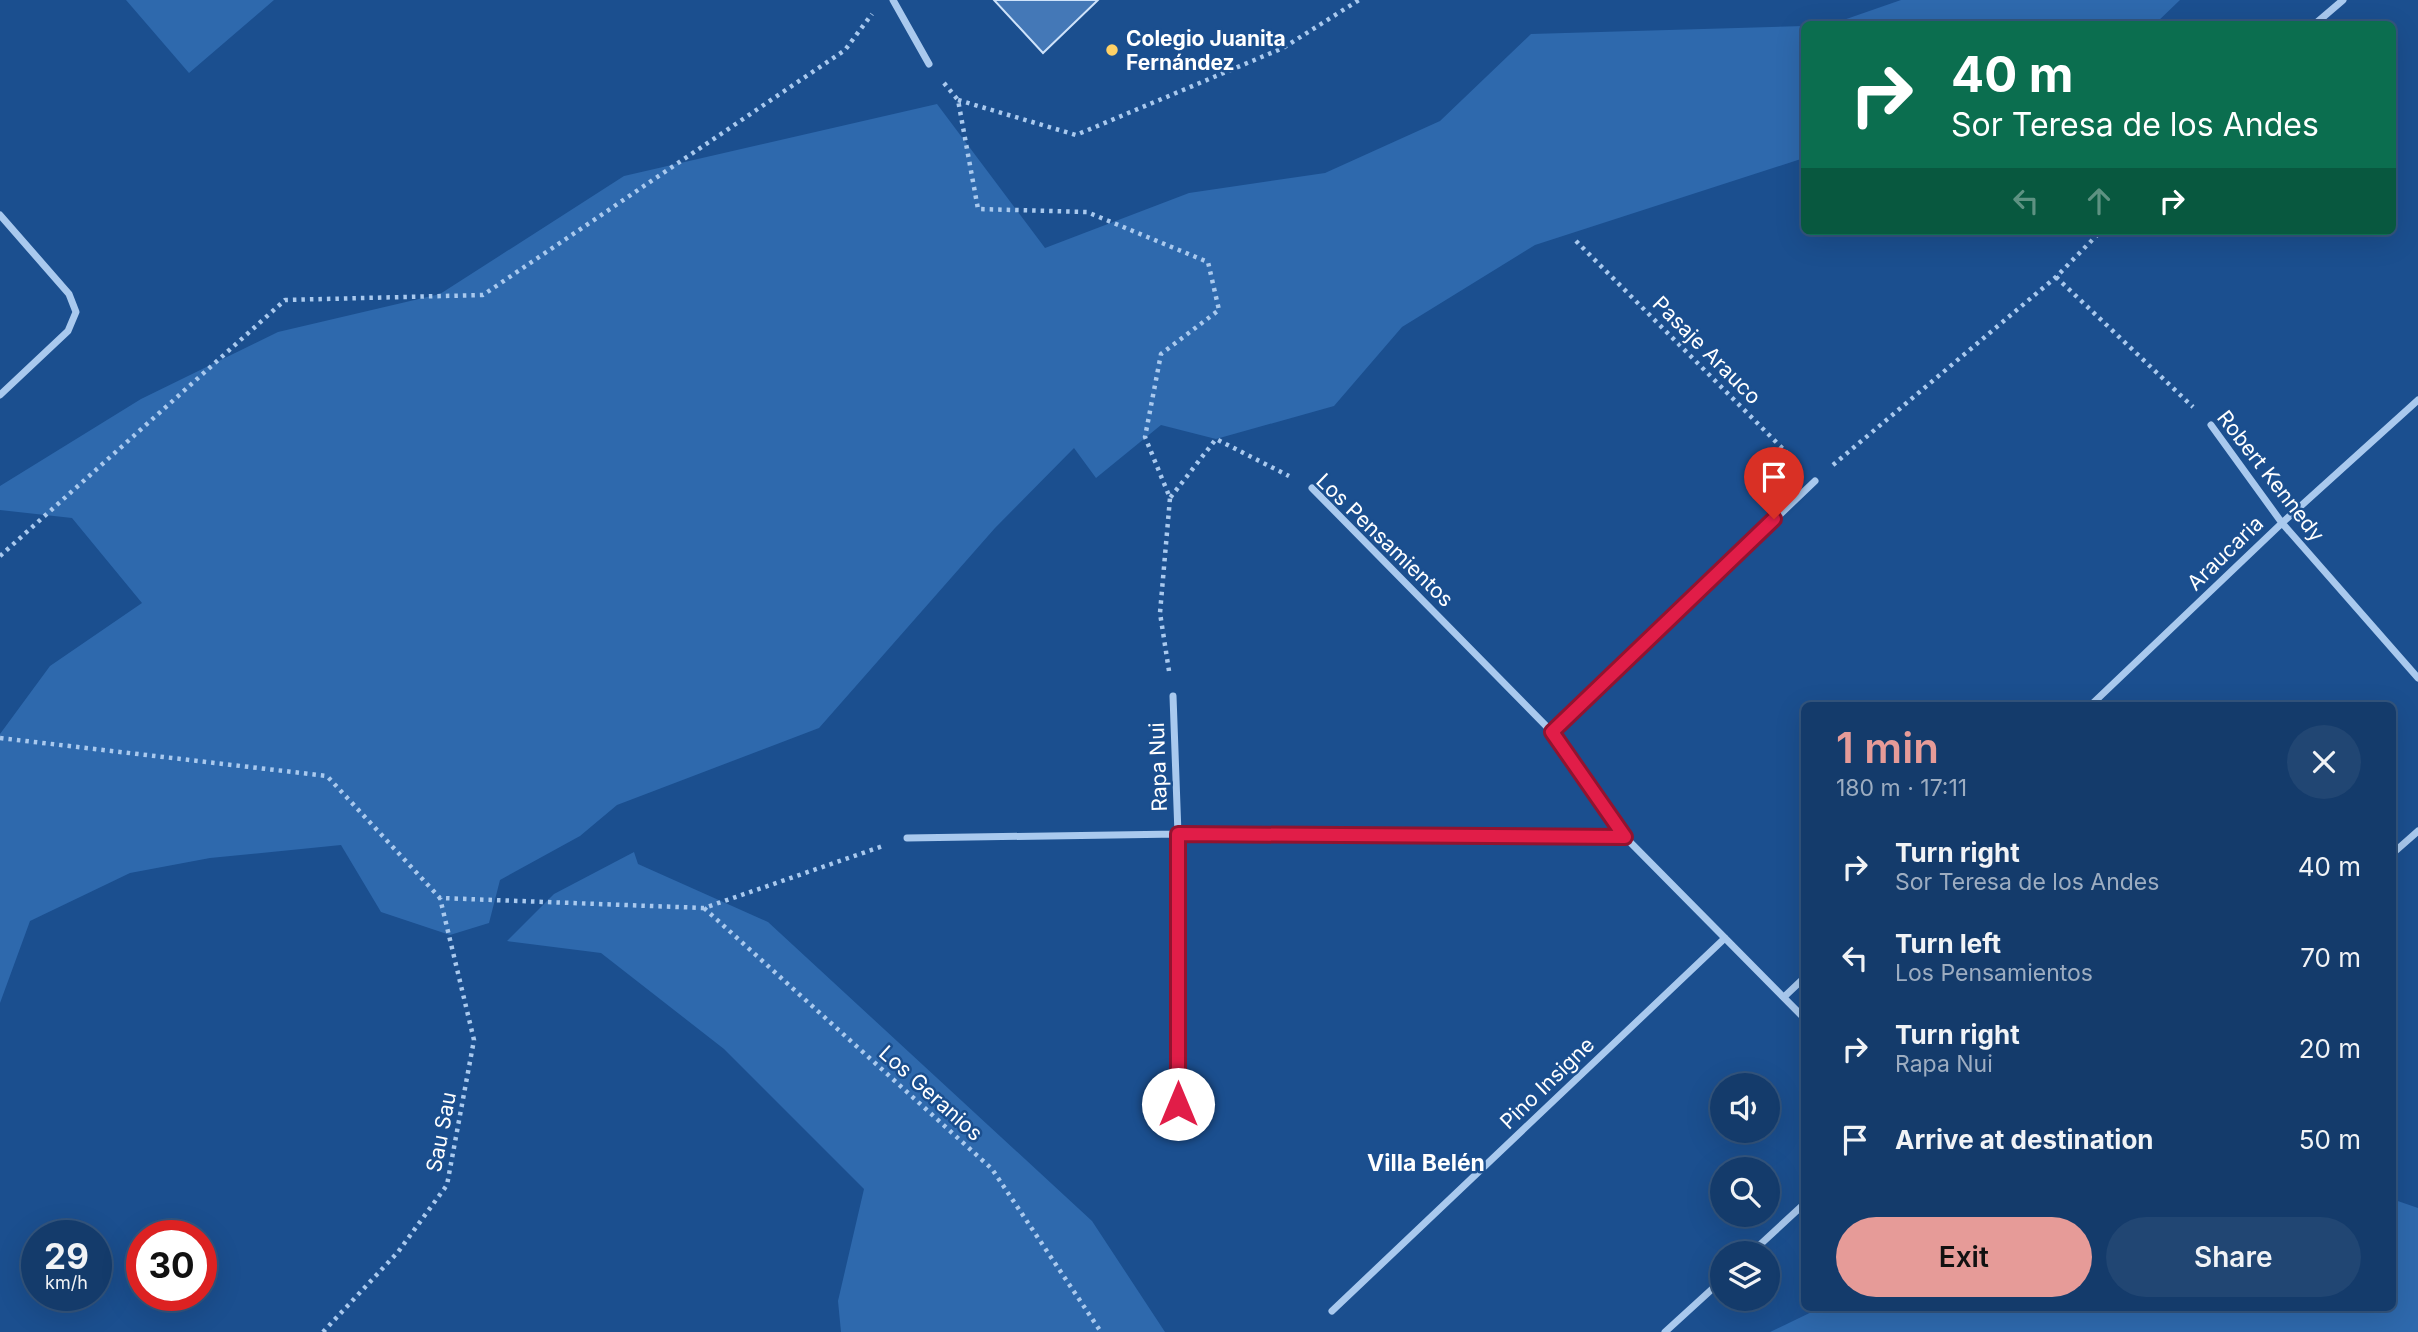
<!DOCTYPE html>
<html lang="en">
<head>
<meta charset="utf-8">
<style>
  body { margin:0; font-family:Inter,sans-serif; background:#214673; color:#f1f3f6; height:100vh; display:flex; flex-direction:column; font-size:26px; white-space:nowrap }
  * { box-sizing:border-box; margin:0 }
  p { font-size:23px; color:#9dadc1 }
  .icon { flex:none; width:38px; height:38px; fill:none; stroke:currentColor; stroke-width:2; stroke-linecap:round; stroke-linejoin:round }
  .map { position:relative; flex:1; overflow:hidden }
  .drawer { position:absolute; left:1801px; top:702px; width:595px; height:609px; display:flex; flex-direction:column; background:#143b6b; border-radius:10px; box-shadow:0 7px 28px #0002,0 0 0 2px #33557e }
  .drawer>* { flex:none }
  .banner { position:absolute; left:1801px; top:21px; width:595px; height:214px; border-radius:10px; box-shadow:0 7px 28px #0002,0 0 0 2px #33557e; background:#0b6e4f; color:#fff; overflow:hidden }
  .fabs { position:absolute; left:1710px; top:1073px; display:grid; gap:14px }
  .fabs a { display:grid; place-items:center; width:70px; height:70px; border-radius:50%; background:#143b6b; box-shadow:0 7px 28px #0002,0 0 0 2px #33557e; font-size:35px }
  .speed { position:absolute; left:21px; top:1220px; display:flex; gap:14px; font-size:35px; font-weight:700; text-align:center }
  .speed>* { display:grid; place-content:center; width:91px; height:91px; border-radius:50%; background:#143b6b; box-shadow:0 7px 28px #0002,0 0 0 2px #33557e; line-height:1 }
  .speed small { font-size:18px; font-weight:400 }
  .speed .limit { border:10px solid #d22; background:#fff; color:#111 }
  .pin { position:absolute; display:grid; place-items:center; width:60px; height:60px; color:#fff; margin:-72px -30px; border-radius:50% 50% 50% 0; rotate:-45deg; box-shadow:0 0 7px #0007 }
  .pin .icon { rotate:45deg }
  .me { position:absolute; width:77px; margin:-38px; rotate:0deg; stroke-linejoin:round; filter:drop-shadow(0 0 5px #0008) }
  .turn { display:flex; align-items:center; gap:24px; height:147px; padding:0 35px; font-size:32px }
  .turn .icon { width:91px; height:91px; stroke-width:2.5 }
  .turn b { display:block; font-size:49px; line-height:60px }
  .lanes { display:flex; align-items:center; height:66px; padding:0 35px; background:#0003; justify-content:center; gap:35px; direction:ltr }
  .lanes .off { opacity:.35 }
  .round { display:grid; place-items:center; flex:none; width:74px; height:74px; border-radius:37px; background:#214673 }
  .head { display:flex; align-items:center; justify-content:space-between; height:119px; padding:0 35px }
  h1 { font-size:42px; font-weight:600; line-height:52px; color:#e69b98 }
  .button { display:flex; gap:14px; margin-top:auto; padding:14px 35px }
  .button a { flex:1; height:80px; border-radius:42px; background:#e69b98; color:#111; font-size:28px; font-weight:600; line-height:80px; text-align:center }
  .button a+a { background:#214673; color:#f1f3f6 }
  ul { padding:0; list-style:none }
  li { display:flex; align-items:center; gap:21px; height:91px; padding:0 35px }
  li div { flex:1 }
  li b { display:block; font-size:26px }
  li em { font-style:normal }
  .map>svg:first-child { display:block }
  .green { fill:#2e69ad }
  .building { fill:#4478b7; stroke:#cfe3fa; stroke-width:2 }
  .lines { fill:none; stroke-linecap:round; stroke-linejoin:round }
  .path { stroke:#a9c9ee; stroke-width:4.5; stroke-dasharray:3.5 5; stroke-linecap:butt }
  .minor { stroke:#a9c9ee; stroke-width:7 }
  .route-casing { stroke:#92132f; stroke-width:18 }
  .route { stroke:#e11d48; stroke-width:12 }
  .poi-dot { fill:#ffd166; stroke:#1b4f8f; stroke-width:2.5 }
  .labels { text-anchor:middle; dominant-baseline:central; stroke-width:5; stroke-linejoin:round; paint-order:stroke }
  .poi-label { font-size:21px; font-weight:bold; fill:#fff; stroke:#1b4f8f; text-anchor:start }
  .street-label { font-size:21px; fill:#fff; stroke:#1b4f8f }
  .neighbourhood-label { font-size:23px; font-weight:bold; fill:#fff; stroke:#1b4f8f }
</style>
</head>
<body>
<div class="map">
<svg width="2418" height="1332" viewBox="0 0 2418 1332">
  <rect width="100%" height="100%" fill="#1b4f8f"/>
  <path class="green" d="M 126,0 L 274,0 L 189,73 Z
    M 1901,0 L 2180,0 L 2155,24 L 1832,24 Z
    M 1804,26 L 1804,158 L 1535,245 L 1402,327 L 1334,406 L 1216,439 L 1161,425 L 1096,478 L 1074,448 L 995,528 L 819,728 L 617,805 L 580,836 L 500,880 L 489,923 L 450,935 L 381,912 L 341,845 L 210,858 L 130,873 L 30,921 L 0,1003 L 0,734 L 50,666 L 142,603 L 72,518 L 0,510 L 0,486 L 141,399 L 278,332 L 440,294 L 624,176 L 937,104 L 1045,248 L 1189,193 L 1325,173 L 1440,121 L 1531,34 Z
    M 634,852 L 638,864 L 768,922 L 1092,1221 L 1165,1332 L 841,1332 L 838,1301 L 864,1189 L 724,1049 L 601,953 L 507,941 L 554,894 Z
    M 2392,1199 L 2418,1208 L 2418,1332 L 1770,1332 L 1822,1307 L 2392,1307 Z"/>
  <path class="building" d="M 994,0 L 1098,0 L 1043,53 Z"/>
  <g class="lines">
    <path class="path" d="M 944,83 L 958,100 L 978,209 L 1087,212 L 1208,262 L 1219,310 L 1161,354 L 1145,437 L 1170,498 L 1216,439 L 1289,476
      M 958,100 L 1076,135 L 1283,48 L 1359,0
      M 1576,241 L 1798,464
      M 2056,277 L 2193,407
      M 1833,465 L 2056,277 L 2101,231
      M 0,556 L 285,300 L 483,295 L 845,50 L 872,14
      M 1169,671 L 1160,613 L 1170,498
      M 0,738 L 327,776 L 440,898 L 704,908 L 883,846
      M 704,908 L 992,1169 L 1101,1332
      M 323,1332 L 398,1252 L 447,1185 L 474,1040 L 440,898"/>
    <path class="minor" d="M 893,0 L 929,64
      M 2315,24 L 2343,0
      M 0,215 L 69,294 L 76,312 L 68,331 L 0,395
      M 2211,425 L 2282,523 L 2418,678
      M 1312,488 L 1552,732 L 1625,837 L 1804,1018
      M 1173,696 L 1178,834 L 1178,1131
      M 2091,705 L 2282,523 L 2418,400
      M 1552,732 L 1815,481
      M 907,838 L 1178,834 L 1625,837
      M 2392,854 L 2418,831
      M 1784,997 L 1804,978
      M 1751,1253 L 1804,1204
      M 1332,1311 L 1725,938
      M 1665,1332 L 1722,1280"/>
  </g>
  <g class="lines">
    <defs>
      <path id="route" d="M 1178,1104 L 1178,834 L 1625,837 L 1552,732 L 1774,519"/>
    </defs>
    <use href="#route" class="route-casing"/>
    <use href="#route" class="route"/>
  </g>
  <circle class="poi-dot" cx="1112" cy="50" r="7"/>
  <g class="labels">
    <g class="poi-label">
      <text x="1126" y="38">Colegio Juanita<tspan x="1126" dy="24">Fernández</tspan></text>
    </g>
    <g class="street-label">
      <text transform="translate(1707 350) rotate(45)">Pasaje Arauco</text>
      <text transform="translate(2271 476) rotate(52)">Robert Kennedy</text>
      <text transform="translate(1385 540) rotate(44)">Los Pensamientos</text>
      <text transform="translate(2225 553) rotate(-44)">Araucaria</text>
      <text transform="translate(1158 767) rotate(-92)">Rapa Nui</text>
      <text transform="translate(1547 1083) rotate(-44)">Pino Insigne</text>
      <text transform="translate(931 1093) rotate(42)">Los Geranios</text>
      <text transform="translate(441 1132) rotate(-79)">Sau Sau</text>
    </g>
    <g class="neighbourhood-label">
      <text x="1426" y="1163">Villa Belén</text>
    </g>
  </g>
</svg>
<div class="fabs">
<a><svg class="icon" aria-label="sound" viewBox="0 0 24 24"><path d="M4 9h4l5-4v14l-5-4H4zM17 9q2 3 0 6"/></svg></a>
<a><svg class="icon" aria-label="search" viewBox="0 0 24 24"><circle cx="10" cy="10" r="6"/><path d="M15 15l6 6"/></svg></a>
<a><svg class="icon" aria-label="layers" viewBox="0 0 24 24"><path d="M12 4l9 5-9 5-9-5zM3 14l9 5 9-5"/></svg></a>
</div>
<div class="speed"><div>29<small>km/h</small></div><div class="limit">30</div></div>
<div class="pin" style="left:1774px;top:519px;background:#d93025"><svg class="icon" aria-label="arrive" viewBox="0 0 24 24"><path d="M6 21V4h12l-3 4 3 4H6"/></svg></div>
<svg class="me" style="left:1178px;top:1104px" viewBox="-20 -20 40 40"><circle r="19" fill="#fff"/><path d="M0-13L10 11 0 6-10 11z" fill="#e11d48"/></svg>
<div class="banner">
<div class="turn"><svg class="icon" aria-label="right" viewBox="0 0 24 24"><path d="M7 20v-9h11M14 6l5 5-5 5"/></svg><div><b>40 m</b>Sor Teresa de los Andes</div></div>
<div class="lanes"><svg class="icon off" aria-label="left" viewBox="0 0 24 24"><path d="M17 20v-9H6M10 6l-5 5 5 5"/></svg><svg class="icon off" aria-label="ahead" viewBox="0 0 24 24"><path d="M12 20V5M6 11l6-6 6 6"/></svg><svg class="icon" aria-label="right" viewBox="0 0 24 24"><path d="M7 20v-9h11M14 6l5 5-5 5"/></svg></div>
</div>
<section class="drawer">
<div class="head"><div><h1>1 min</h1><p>180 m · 17:11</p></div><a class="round"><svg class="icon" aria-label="close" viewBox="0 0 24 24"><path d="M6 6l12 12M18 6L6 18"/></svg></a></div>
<ul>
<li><svg class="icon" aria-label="right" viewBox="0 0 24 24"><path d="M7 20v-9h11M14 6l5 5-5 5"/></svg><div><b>Turn right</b><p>Sor Teresa de los Andes</p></div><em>40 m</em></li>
<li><svg class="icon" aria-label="left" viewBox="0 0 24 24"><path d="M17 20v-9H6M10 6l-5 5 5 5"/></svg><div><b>Turn left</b><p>Los Pensamientos</p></div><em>70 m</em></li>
<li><svg class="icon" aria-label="right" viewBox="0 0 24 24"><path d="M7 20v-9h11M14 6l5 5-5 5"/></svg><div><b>Turn right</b><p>Rapa Nui</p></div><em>20 m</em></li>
<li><svg class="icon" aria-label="arrive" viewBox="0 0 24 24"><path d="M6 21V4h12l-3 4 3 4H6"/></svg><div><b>Arrive at destination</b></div><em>50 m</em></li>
</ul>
<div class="button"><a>Exit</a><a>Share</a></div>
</section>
</div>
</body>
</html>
